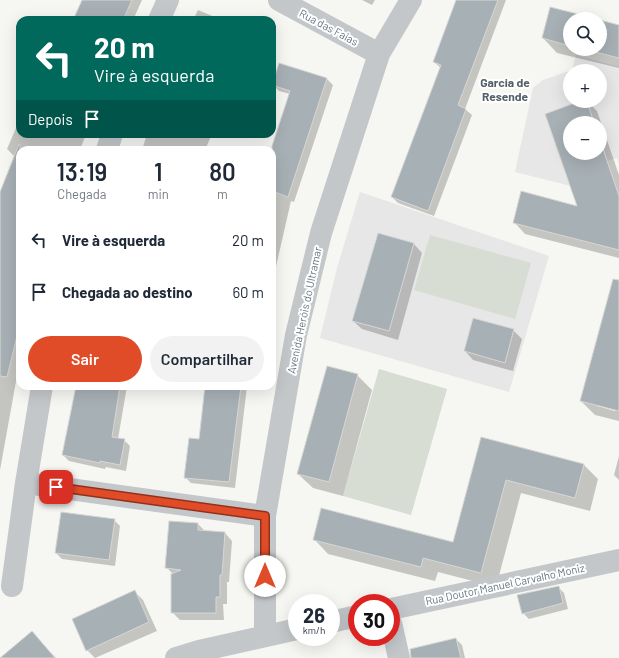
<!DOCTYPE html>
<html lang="pt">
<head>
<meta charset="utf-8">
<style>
  body { margin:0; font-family:Barlow,sans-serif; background:#f2f2f3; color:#1f2937; height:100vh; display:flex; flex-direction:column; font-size:15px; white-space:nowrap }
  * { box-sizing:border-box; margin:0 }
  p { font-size:13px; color:#747a83 }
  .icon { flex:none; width:22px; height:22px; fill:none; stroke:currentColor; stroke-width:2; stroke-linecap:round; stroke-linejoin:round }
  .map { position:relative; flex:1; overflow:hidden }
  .details { position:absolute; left:16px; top:146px; width:260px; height:244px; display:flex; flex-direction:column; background:#fff; border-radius:12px; box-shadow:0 4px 16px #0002 }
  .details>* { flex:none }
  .hud { position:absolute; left:16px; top:16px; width:260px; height:122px; border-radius:12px; box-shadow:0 4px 16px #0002; background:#00695c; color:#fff; overflow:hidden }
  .tools { position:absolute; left:563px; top:12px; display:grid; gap:8px }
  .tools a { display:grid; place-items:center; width:44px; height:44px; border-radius:50%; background:#fff; box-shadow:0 4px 16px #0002; font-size:20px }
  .speed { position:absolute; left:288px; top:594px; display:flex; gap:8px; font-size:20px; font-weight:700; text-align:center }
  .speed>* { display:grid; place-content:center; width:52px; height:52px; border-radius:50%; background:#fff; box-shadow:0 4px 16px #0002; line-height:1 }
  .speed small { font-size:10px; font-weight:400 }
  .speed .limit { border:6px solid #d22; background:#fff; color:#111 }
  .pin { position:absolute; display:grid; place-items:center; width:34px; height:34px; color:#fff; margin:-17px; border-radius:8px; box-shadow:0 2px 6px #0006 }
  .me { position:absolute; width:44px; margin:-22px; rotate:0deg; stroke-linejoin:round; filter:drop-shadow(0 0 3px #0008) }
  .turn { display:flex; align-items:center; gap:14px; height:84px; padding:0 12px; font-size:18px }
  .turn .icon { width:52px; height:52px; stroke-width:2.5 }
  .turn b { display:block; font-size:28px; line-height:34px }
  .then { display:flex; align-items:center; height:38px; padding:0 12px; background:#0003; gap:8px; font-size:15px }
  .eta { display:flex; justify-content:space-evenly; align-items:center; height:68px; text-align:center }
  .eta b { font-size:24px; font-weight:600; line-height:28px }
  .action { display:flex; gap:8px; margin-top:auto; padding:8px 12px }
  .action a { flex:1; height:46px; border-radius:24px; background:#e04b28; color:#fff; font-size:16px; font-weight:600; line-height:46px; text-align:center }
  .action a+a { background:#f2f2f3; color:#1f2937 }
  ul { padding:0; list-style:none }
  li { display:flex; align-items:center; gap:12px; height:52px; padding:0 12px }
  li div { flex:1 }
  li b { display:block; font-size:15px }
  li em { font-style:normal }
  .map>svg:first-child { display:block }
  .built { fill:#e6e7e6; fill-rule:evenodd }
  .green { fill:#d7ddd3 }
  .shadow { fill:#0003; fill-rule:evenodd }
  .building { fill:#a7b0b5; stroke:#d7d7d5 }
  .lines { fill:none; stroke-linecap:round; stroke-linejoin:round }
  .minor { stroke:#c3c7ca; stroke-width:22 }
  .route-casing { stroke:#92311a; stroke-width:10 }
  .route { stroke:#e04b28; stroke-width:7 }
  .labels { text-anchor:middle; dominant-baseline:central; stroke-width:4; stroke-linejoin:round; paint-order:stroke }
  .street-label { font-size:11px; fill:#657783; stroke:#fff }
  .neighbourhood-label { font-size:12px; font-weight:bold; fill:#536068; stroke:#fff }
</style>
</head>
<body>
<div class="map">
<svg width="619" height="658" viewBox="0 0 619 658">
  <rect width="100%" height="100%" fill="#f6f6f2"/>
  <path class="built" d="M 576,55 L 619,67 L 619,164 L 617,158 L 607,161 L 619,198 L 515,172 L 533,88 L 543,80 L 572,70 ZM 570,71 L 600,71 L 600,101 L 570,101 ZM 570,123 L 600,123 L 600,153 L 570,153 Z
    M 360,192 L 549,256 L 509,392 L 320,338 L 337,268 Z"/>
  <path class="green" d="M 430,235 L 531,263 L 515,319 L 414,290 Z
    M 379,369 L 447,389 L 411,515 L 343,496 Z"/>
  <path class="shadow" d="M 83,0 L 142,0 L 133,20 L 74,20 Z
    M 362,0 L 375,0 L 372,5 Z
    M 457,0 L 506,0 L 465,109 L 472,115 L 434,216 L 398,203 L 392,197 L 441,68 L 434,62 Z
    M 551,8 L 593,19 L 570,19 L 570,49 L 600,49 L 600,21 L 619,26 L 619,68 L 557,53 L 543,38 Z
    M 198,10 L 222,20 L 193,20 Z
    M 327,79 L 333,85 L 294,202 L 291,201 L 272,284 L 272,150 L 290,94 L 279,91 L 273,85 Z
    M 583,101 L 587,101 L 597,111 L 619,175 L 619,258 L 525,234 L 514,222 L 579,207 L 546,114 ZM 570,123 L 600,123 L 600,153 L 570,153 Z
    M 16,128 L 20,129 L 20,134 L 33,134 L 40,137 L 42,134 L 86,134 L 80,150 L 20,150 L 20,359 L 16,375 L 17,376 L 0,470 L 0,211 L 15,157 L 7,149 Z
    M 147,134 L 212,134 L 205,150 L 142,150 Z
    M 378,234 L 414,244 L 422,253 L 398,340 L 362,329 L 353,321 Z
    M 619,297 L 619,421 L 595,415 L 581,401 ZM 597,404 L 616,409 L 615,411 L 597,406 Z
    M 513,330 L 522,339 L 513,371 L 473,360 L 465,351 Z
    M 357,375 L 372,390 L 343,496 L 313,488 L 298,474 Z
    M 78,386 L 127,386 L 118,439 L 124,440 L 130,446 L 126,471 L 106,467 L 105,469 L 69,461 L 63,455 Z
    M 206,386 L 247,386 L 235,488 L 191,483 L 185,477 L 200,440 Z
    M 481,438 L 584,465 L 598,479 L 590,511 L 521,493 L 496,587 L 438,572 L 435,581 L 328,554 L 314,539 L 454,543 Z
    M 619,456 L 619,480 L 614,475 Z
    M 114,520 L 120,526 L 115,566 L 62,559 L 56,553 Z
    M 198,524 L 205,531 L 225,533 L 232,541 L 229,582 L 227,582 L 227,604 L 223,604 L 224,620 L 180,620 L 172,612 L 173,574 L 166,567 Z
    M 558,587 L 564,593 L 568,609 L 529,619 L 523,613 Z
    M 135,592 L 143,600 L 157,631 L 95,658 L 87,650 Z
    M 32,632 L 56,658 L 3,658 Z
    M 456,639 L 462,645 L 465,658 L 421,658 Z"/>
  <path class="building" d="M 82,0 L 132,0 L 123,20 L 73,20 Z
    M 456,0 L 498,0 L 458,105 L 466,109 L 428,211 L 391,197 L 441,65 L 433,62 Z
    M 550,7 L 578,14 L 597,19 L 570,19 L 570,46 L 542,38 Z
    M 600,20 L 619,25 L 619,58 L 583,49 L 600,49 Z
    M 279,63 L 327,78 L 288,197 L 272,191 L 272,146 L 290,91 L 272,85 Z
    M 580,101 L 587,101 L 594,123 L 570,123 L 570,153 L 600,153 L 600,140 L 619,196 L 619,250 L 513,223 L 521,191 L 577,206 L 545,114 Z
    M 19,144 L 20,145 L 20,324 L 7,377 L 0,376 L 0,192 Z
    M 378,233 L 414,243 L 389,331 L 352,321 Z
    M 613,279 L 619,280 L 619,411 L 580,401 Z
    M 473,318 L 514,329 L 505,363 L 464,351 Z
    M 327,366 L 358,374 L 329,482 L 297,474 Z
    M 76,386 L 120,386 L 112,437 L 125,439 L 120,465 L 100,461 L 100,463 L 62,455 Z
    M 205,386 L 241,386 L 229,482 L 184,478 L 189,438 L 199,439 Z
    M 481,437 L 584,464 L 575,498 L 506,480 L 481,573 L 423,558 L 421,567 L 313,540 L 321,508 L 453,542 Z
    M 61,512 L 115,519 L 109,560 L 55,553 Z
    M 169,521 L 198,523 L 198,530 L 225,532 L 222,575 L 220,575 L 220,597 L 216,597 L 216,613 L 171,613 L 171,574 L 181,570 L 165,568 Z
    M 559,586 L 563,603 L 522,614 L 517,595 Z
    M 135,590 L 149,622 L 86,651 L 72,619 Z
    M 32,631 L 55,658 L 0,658 Z
    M 456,638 L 461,658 L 411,658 L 410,649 Z"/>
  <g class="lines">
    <path class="minor" d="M 279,0 L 379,54
      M 159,20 L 168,0
      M 107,150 L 112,134
      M 42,386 L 26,483 L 265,516
      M 12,586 L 26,483
      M 391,609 L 619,560
      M 331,622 L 357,616
      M 391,623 L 399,658
      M 265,636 L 265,516 L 296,335 L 321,233 L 379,54 L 411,0
      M 176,658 L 199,651 L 297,629"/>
  </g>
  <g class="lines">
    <defs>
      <path id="route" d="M 56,487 L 265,516 L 265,576"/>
    </defs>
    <use href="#route" class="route-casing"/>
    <use href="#route" class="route"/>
  </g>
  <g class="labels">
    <g class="street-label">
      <text transform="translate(329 27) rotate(28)">Rua das Faias</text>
      <text transform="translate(304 310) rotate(-78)">Avenida Heróis do Ultramar</text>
      <text transform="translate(505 584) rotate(-12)">Rua Doutor Manuel Carvalho Moniz</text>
    </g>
    <g class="neighbourhood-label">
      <text x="505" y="82">Garcia de<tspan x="505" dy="14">Resende</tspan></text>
    </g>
  </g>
</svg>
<div class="tools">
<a><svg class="icon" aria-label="search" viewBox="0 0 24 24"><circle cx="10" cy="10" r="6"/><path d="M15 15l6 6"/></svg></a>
<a>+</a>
<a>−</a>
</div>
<div class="speed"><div>26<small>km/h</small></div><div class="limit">30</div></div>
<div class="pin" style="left:56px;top:487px;background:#d93025"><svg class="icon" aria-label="arrive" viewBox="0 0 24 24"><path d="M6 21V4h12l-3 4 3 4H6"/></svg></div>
<svg class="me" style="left:265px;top:576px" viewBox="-20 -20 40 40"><circle r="19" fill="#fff"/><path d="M0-13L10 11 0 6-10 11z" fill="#e04b28"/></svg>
<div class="hud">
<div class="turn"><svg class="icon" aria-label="left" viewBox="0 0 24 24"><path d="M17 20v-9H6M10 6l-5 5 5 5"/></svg><div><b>20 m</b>Vire à esquerda</div></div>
<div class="then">Depois<svg class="icon" aria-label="arrive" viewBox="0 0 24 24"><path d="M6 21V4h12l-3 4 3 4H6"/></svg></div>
</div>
<section class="details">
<div class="eta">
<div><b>13:19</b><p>Chegada</p></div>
<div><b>1</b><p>min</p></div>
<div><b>80</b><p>m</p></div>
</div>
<ul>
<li><svg class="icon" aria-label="left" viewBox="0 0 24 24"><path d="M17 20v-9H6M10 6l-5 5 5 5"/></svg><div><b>Vire à esquerda</b></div><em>20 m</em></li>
<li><svg class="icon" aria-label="arrive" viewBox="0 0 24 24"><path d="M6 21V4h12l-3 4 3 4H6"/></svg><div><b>Chegada ao destino</b></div><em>60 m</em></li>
</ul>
<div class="action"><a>Sair</a><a>Compartilhar</a></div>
</section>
</div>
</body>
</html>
